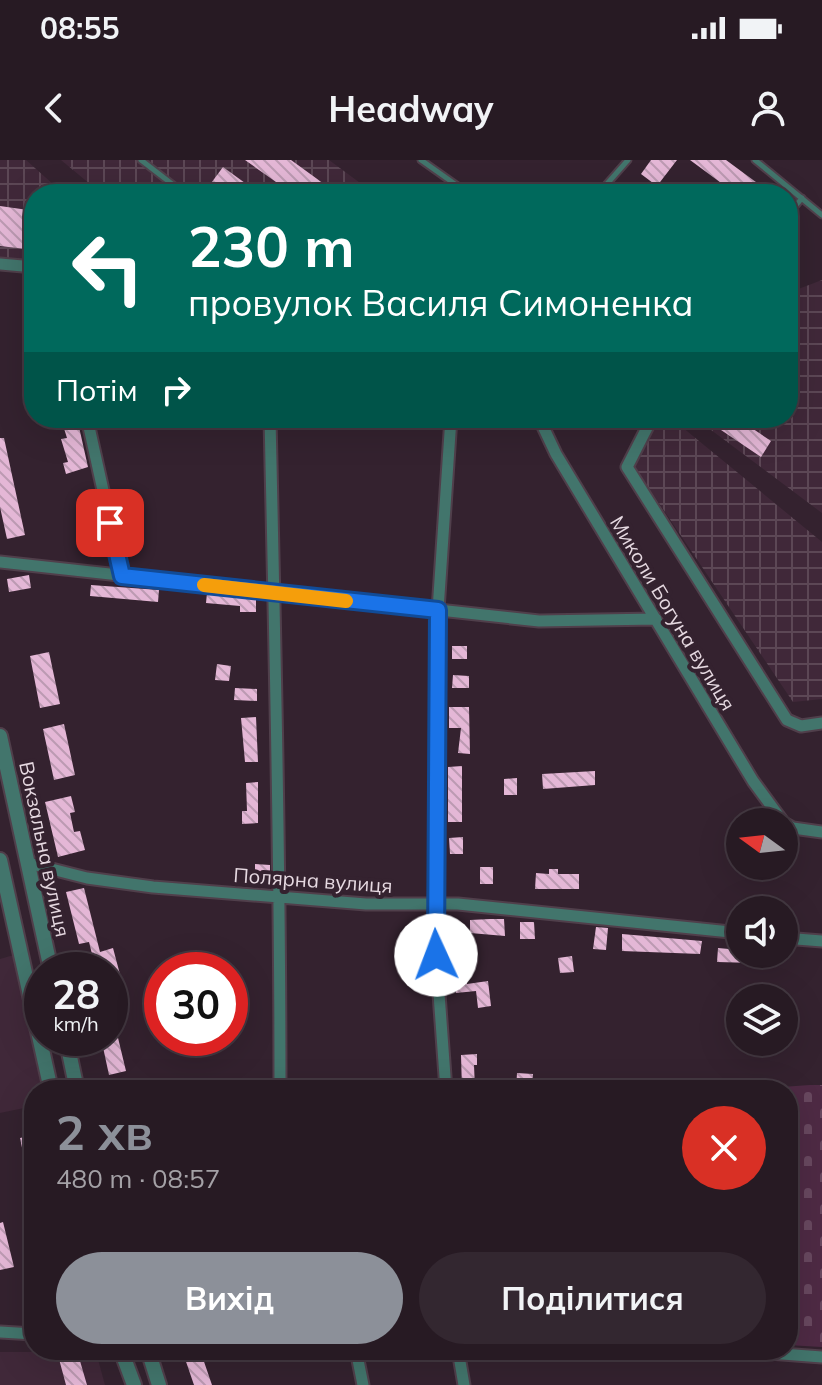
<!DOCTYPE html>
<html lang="uk">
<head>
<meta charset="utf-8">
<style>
  body { margin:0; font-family:Mulish,sans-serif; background:#332730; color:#f1f3f6; height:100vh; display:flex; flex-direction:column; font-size:30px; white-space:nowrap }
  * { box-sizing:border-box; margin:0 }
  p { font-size:26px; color:#a4a1a6 }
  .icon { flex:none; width:44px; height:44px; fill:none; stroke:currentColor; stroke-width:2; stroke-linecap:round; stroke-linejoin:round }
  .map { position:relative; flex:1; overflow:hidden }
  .details { position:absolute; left:24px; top:920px; width:774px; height:280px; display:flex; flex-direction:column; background:#271a23; border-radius:32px; box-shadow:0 8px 32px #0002,0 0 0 2px #433841 }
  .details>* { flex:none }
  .hud { position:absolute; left:24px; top:24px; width:774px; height:244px; border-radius:32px; box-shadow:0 8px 32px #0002,0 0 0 2px #433841; background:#00695c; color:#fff; overflow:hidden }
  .needle { width:52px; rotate:285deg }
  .controls { position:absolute; left:726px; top:648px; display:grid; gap:16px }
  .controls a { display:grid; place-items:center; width:72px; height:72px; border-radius:50%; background:#271a23; box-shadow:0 8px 32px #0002,0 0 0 2px #433841; font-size:40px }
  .speed { position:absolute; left:24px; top:792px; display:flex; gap:16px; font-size:40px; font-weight:700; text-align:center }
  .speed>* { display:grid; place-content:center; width:104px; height:104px; border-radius:50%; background:#271a23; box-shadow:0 8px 32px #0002,0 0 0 2px #433841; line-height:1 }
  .speed small { font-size:20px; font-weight:400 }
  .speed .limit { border:12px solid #d22; background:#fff; color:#111 }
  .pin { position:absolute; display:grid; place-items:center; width:68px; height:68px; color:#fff; margin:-34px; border-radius:16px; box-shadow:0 4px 12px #0006 }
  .me { position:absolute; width:88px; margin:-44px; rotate:358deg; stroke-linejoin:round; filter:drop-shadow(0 0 6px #0008) }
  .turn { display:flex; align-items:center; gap:28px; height:168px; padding:0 32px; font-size:36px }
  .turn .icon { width:104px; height:104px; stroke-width:2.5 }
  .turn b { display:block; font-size:56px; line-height:68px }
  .then { display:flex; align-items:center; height:76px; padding:0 32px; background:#0003; gap:16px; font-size:30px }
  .round { display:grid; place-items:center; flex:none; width:84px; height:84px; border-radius:42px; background:#332730 }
  .headline { display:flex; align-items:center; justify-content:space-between; height:136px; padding:0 32px }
  h1 { font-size:48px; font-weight:700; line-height:60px; color:#8c9099 }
  .action { display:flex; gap:16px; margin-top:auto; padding:16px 32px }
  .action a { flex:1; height:92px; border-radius:48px; background:#8c9099; color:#fff; font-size:32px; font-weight:700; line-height:92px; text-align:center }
  .action a+a { background:#332730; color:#f1f3f6 }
  .status { display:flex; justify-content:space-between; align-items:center; height:56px; padding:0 40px; background:#271a23; direction:ltr }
  .status svg { height:22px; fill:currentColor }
  header { display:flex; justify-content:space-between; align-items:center; height:104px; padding:0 32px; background:#271a23; font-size:36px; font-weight:700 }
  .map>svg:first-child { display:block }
  .built { fill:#402839 }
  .industrial { fill:url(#industrial-grid) }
  .cemetery { fill:url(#cemetery-stones) }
  .building { fill:url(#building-back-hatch) }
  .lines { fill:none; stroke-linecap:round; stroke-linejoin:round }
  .service-casing { stroke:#503f4b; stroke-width:9 }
  .minor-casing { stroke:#503f4b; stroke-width:15 }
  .tertiary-casing { stroke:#503f4b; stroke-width:18 }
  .service { stroke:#42756c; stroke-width:5 }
  .minor { stroke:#42756c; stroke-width:11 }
  .tertiary { stroke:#42756c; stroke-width:14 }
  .route-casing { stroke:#114b97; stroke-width:20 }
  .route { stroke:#1a73e8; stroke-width:14 }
  .slow { stroke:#f59e0b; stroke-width:14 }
  .labels { text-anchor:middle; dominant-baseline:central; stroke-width:8; stroke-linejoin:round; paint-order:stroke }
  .street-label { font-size:20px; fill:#e6d9e1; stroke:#34222f }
</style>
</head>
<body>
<div class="status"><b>08:55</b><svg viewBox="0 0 49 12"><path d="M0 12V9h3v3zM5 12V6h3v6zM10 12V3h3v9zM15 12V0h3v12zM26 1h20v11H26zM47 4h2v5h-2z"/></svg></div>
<header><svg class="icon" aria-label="back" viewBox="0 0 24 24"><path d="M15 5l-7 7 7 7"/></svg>Headway<svg class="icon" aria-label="person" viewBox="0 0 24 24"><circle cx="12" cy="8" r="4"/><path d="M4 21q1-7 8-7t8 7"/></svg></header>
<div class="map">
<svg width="822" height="1225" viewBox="0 0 822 1225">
  <defs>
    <pattern id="industrial-grid" width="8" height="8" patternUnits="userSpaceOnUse" patternTransform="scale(2)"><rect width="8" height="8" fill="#402839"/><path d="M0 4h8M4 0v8" fill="none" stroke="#5c4755"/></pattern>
    <pattern id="cemetery-stones" width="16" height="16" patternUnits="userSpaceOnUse" patternTransform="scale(2)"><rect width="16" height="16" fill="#4e2a44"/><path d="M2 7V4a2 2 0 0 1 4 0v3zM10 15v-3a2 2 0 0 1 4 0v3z" fill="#68485f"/></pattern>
    <pattern id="building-back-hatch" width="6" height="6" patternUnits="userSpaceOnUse" patternTransform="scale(2)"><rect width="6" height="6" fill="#e4b7d6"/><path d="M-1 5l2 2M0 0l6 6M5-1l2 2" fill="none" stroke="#bc9ab2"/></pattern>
  </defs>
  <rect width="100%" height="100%" fill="#34222f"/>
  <path class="built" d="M 17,794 L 46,930 L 34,930 L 34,946 L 0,953 L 0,799 Z
    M 0,1192 L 96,1192 L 105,1225 L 0,1225 Z"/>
  <path class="industrial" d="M 0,0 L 26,0 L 64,34 L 34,34 L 34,106 L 0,103 Z
    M 61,0 L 329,0 L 375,34 L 102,34 Z
    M 822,120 L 822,353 L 695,258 L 788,258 L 788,133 Z
    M 659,258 L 671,258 L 822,382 L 822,539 L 793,542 L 634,306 Z"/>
  <path class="cemetery" d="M 810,925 L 822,925 L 822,1187 L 788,1185 L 788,930 L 743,930 Z"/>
  <path class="building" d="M 245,0 L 291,0 L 331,29 L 327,34 L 293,34 Z
    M 651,0 L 677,0 L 657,26 L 641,14 Z
    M 690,0 L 726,0 L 772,34 L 758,34 L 748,27 L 742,34 L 736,34 Z
    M 223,7 L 260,34 L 203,34 Z
    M 0,46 L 28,50 L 26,89 L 0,86 Z
    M 77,258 L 88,307 L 66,314 L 63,303 L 68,302 L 61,279 L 67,278 L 62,262 Z
    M 729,258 L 737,258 L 771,281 L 761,297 L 721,270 Z
    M 0,278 L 4,278 L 25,375 L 7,379 L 0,347 Z
    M 96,349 L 104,382 L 84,388 L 81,379 L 91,376 L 84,352 Z
    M 29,415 L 31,428 L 9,432 L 7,419 Z
    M 91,425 L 159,430 L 158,442 L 90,436 Z
    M 207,433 L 256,439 L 256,452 L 240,452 L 240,446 L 206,443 Z
    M 452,486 L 467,486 L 467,499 L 452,499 Z
    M 49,492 L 60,544 L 40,548 L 30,496 Z
    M 217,504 L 231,506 L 229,521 L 215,520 Z
    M 453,515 L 469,516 L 469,528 L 452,528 Z
    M 235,528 L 257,529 L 257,541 L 234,540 Z
    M 449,547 L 469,547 L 470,594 L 458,593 L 461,568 L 449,568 Z
    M 256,557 L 258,602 L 245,602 L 241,558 Z
    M 64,564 L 75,615 L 54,620 L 43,569 Z
    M 462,606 L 462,662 L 448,662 L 448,607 Z
    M 595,611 L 595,625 L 543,629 L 542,614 Z
    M 517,618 L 517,635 L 504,635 L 504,619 Z
    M 258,622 L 258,663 L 242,664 L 242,651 L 247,651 L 246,623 Z
    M 71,636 L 75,652 L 70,653 L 74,672 L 80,671 L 85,690 L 58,697 L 45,642 Z
    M 463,677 L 463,694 L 450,694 L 449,678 Z
    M 255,704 L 270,705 L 270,719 L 255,718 Z
    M 480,707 L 493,707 L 493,724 L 480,724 Z
    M 549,709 L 558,709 L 558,714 L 579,714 L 579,729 L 535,729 L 536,713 L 549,714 Z
    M 84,728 L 100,792 L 113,788 L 126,837 L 110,842 L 110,810 L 96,810 L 89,782 L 79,784 L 66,732 Z
    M 490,759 L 504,759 L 505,776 L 470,773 L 470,760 Z
    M 520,762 L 534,762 L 535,779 L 520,779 Z
    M 596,767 L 608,768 L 606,790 L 593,789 Z
    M 622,774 L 702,781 L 700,794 L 622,791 Z
    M 718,788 L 740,790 L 740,794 L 774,794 L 773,808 L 754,806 L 754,803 L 717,802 Z
    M 572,796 L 574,812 L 560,813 L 558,798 Z
    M 466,818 L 467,824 L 488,821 L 491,846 L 478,848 L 476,831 L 456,833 L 454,820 Z
    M 113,857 L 126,911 L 109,915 L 101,878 L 110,878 L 110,858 Z
    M 477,894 L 477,905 L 474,905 L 475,929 L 462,930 L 461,895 Z
    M 517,913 L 533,914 L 532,930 L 516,930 Z
    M 672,919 L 673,930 L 638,930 L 638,921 Z
    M 34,975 L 34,1026 L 30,1026 L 20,978 Z
    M 3,1062 L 14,1107 L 0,1110 L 0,1063 Z
    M 182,1190 L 200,1190 L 212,1225 L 194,1225 Z
    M 78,1194 L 87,1225 L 66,1225 L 59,1199 Z"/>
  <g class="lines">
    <defs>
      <path id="service" d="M 141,0 L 185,34
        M 421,0 L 469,34
        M 755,0 L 822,55
        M 598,34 L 628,0
        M 788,55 L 802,38"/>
      <path id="minor" d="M 0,104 L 34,107
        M 87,258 L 122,416
        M 270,258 C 275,482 280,706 280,930
        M 539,258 L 556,294 L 753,621 L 783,662
        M 652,258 L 627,307 L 787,560 L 801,566 L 822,563
        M 0,402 L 539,461 L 656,459
        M 784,663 L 793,668 L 822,672
        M 28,703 L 87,718 L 153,727 L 366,744 L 458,744 L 740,773
        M 784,778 L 822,781
        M 446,930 L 434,765 L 438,450 L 451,258
        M 0,1172 L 34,1174
        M 356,1190 L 363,1225
        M 458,1190 L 464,1225
        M 729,1190 L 822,1197"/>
      <path id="tertiary" d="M 0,576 L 51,810
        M 0,700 L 51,930
        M 66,878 L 77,930
        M 121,1190 L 134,1225
        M 148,1190 L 159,1225"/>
    </defs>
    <use href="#service" class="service-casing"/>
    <use href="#minor" class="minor-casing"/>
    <use href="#tertiary" class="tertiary-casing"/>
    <use href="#service" class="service"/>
    <use href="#minor" class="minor"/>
    <use href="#tertiary" class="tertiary"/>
  </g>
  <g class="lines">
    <defs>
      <path id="route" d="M 110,363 L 122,416 L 438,450 L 436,795"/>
    </defs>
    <use href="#route" class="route-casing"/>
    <use href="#route" class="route"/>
    <path class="slow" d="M 204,425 L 346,441"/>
  </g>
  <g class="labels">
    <g class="street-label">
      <text transform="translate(673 453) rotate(59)">Миколи Богуна вулиця</text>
      <text transform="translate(45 689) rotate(78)">Вокзальна вулиця</text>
      <text transform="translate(313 720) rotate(4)">Полярна вулиця</text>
    </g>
  </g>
</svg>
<div class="controls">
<a><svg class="needle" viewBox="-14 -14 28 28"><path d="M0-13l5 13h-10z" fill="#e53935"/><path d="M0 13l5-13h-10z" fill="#a4a1a6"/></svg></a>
<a><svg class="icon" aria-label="sound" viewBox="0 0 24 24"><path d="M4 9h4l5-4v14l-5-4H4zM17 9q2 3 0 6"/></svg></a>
<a><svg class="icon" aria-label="layers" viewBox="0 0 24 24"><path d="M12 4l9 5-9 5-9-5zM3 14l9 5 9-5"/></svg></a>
</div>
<div class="speed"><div>28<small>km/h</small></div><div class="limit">30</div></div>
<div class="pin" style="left:110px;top:363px;background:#d93025"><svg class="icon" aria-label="arrive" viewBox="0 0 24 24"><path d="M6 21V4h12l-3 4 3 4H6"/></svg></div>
<svg class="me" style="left:436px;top:795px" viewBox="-20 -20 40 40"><circle r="19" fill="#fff"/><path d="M0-13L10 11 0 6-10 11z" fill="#1a73e8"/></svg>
<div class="hud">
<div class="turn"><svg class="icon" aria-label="left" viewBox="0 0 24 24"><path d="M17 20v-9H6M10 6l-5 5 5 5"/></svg><div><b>230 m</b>провулок Василя Симоненка</div></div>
<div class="then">Потім<svg class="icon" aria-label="right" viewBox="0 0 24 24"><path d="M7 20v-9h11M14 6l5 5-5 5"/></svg></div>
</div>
<section class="details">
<div class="headline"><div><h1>2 хв</h1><p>480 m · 08:57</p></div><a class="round" style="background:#d93025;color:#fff"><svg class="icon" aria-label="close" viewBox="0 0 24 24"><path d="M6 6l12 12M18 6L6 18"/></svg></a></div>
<div class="action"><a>Вихід</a><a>Поділитися</a></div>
</section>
</div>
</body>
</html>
